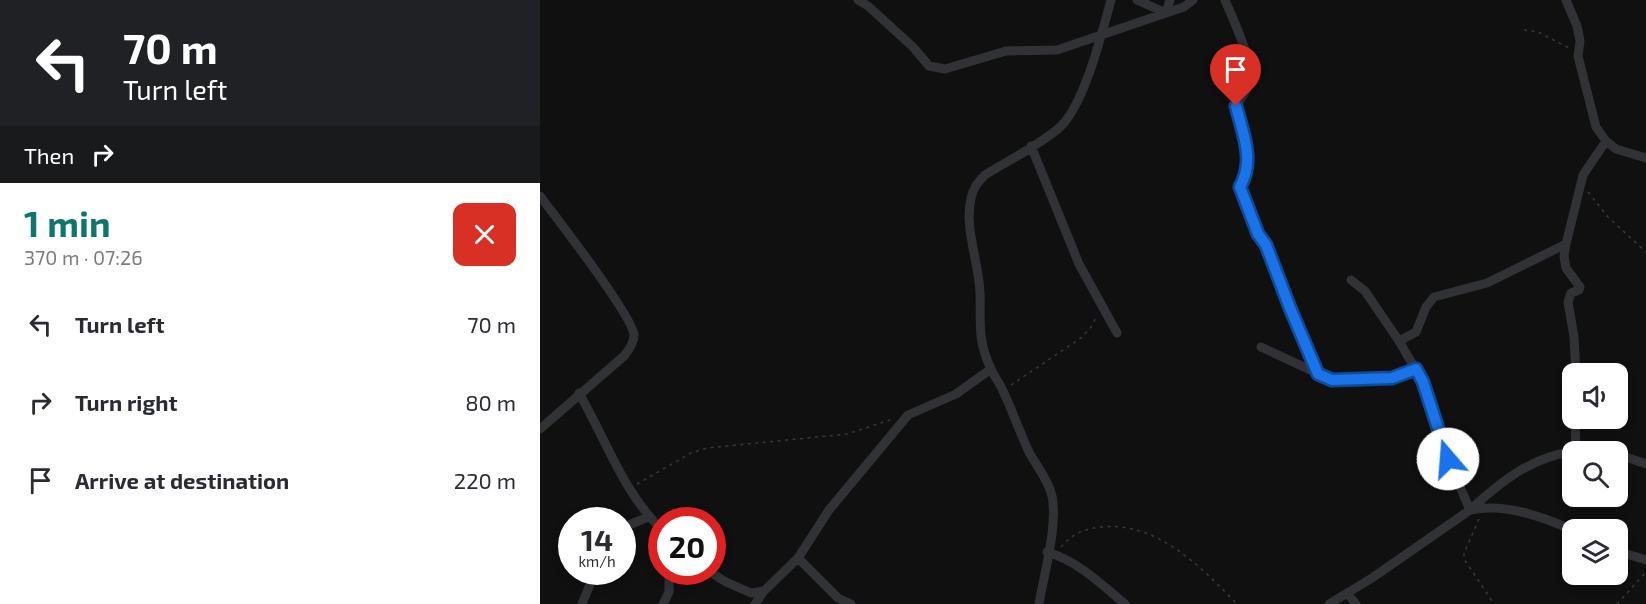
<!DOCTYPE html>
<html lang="en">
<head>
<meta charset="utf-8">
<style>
  body { margin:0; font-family:"Exo 2",sans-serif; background:#f7f7f7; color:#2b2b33; height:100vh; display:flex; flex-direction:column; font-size:22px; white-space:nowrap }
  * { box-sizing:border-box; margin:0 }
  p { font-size:20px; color:#7c7c81 }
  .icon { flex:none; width:33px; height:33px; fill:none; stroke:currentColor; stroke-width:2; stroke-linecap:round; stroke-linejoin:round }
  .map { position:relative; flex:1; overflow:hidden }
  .panel { display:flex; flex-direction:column; background:#fff; width:540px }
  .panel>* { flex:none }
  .top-card { background:#202124; color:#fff; overflow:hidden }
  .controls { position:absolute; left:1022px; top:363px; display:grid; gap:12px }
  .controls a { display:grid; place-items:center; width:66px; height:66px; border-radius:12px; background:#fff; box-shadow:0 3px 9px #0003; font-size:30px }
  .speed { position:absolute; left:18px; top:507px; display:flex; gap:12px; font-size:30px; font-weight:700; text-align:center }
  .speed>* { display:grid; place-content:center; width:78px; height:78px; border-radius:50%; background:#fff; box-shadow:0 3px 9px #0003; line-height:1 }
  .speed small { font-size:15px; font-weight:400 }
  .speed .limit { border:9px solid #d22; background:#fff; color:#111 }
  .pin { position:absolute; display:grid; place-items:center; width:51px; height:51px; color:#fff; margin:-62px -26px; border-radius:50% 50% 50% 0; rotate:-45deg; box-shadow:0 0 6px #0007 }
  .pin .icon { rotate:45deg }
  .me { position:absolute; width:66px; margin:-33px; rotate:342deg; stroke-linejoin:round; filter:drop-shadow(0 0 4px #0008) }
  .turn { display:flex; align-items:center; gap:21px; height:126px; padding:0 24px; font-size:27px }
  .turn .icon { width:78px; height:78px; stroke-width:2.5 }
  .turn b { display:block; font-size:42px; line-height:51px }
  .then { display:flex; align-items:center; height:57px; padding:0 24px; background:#0003; gap:12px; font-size:22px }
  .round { display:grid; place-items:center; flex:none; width:63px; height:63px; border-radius:12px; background:#f7f7f7 }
  .head { display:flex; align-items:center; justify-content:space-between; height:102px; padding:0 24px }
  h1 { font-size:36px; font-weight:700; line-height:45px; color:#0f766e }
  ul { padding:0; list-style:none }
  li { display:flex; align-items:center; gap:18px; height:78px; padding:0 24px }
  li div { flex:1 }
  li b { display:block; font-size:22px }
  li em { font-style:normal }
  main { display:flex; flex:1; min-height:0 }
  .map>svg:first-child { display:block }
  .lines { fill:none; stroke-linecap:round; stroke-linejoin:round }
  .path { stroke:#37393d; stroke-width:1.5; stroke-dasharray:3 4.5; stroke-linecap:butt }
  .minor { stroke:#313236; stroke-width:9 }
  .route-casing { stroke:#114b97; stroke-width:15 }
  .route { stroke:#1a73e8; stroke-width:10 }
</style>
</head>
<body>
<main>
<section class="panel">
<div class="top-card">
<div class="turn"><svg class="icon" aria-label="left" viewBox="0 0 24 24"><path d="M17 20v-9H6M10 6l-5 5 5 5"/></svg><div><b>70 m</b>Turn left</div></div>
<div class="then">Then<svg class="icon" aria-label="right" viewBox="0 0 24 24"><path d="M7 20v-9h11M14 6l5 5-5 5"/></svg></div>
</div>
<div class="head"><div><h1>1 min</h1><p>370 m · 07:26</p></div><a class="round" style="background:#d93025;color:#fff"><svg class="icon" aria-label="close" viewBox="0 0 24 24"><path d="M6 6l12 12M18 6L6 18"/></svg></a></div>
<ul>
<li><svg class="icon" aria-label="left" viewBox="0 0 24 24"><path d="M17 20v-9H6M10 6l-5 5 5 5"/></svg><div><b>Turn left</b></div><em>70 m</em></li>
<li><svg class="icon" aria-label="right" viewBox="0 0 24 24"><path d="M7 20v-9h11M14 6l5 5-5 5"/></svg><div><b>Turn right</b></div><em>80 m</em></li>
<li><svg class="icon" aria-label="arrive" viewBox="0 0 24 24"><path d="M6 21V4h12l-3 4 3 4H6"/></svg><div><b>Arrive at destination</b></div><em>220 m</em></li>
</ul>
</section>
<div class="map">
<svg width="1106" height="604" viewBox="0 0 1106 604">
  <rect width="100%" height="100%" fill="#101011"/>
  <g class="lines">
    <path class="path" d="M 984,30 L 998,32 L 1029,48
      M 1048,192 L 1068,217 L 1106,252
      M 471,385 L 541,338 L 551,327 L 557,316
      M 97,484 L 151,453 L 167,448 L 307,434 L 350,420
      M 939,519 L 924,553 L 924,559 L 954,604
      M 521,547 C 533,533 544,529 561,527 C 617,521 661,567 697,604
      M 1077,604 L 1106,572"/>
    <path class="minor" d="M 318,0 L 328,6 L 373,47 L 389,66 L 405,69 L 466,51 L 517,50 L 626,13 L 630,0
      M 597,0 L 626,13 L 644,7 L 653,0
      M 685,0 C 693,20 716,65 708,86 C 706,93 700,100 696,106 C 704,134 716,161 700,187 L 718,234 L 726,245 L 750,308 L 778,374
      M 1026,0 L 1037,26 L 1040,41 L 1038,56 L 1056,127 L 1066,141 L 1076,149 L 1106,158
      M 491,146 L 539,264 L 577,333
      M 0,196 C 16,217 92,315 94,335 C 94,343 89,350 84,356 L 0,429
      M 811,280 L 825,291 L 859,341 L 883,382 L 908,459 L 930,510 C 959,483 991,457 1032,452
      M 859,341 L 876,332 L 886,307 L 894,297 L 947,283 L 1026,244
      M 721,347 L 792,380 L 852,378 L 876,369
      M 1036,374 L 1034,337 L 1028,302 L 1031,293 L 1039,290 L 1040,287 L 1026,268 L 1024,256 L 1026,244 L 1043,175 L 1066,141
      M 39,393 C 66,440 83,492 122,530
      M 1035,418 L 1036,451
      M 1034,452 L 1066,452
      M 1077,454 L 1106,464
      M 82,528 L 108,517
      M 1077,551 L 1106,560
      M 507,552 C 538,561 561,584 585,604
      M 258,558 L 298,598 L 311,604
      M 170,572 L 186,582 L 211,593 L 224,591 L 258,558 L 289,510 L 368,415 L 416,394 L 451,369
      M 807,593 L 816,604
      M 42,604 L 55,572
      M 123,604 L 129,592 L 129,572
      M 215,604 L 224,591
      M 499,604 C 504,574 518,525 512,496 C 508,479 497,467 489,452 C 479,431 472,409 462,389 C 459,382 454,376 451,369 C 437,340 441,323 440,293 C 439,262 424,229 431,198 C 433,188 438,182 445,175 C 469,160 498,146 519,128 C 544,106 562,33 571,0
      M 789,604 L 832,578 L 930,510 C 963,503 1002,516 1032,530"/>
  </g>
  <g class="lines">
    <defs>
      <path id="route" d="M 696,106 C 703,134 715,160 700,187 L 718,234 L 726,245 L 750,308 L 778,374 L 792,380 L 852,378 L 876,369 L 883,382 L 908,459"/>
    </defs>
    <use href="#route" class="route-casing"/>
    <use href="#route" class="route"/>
  </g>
</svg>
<div class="controls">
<a><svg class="icon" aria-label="sound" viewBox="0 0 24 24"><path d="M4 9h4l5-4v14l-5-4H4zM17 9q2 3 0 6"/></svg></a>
<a><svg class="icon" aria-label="search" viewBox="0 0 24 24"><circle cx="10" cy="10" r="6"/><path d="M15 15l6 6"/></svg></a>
<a><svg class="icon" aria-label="layers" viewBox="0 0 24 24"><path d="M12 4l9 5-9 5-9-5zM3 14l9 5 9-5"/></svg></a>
</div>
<div class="speed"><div>14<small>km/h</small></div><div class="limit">20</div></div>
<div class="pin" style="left:696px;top:106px;background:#d93025"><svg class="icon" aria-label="arrive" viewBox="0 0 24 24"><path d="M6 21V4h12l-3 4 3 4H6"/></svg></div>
<svg class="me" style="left:908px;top:459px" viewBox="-20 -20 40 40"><circle r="19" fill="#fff"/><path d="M0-13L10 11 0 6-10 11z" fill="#1a73e8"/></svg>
</div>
</main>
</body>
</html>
